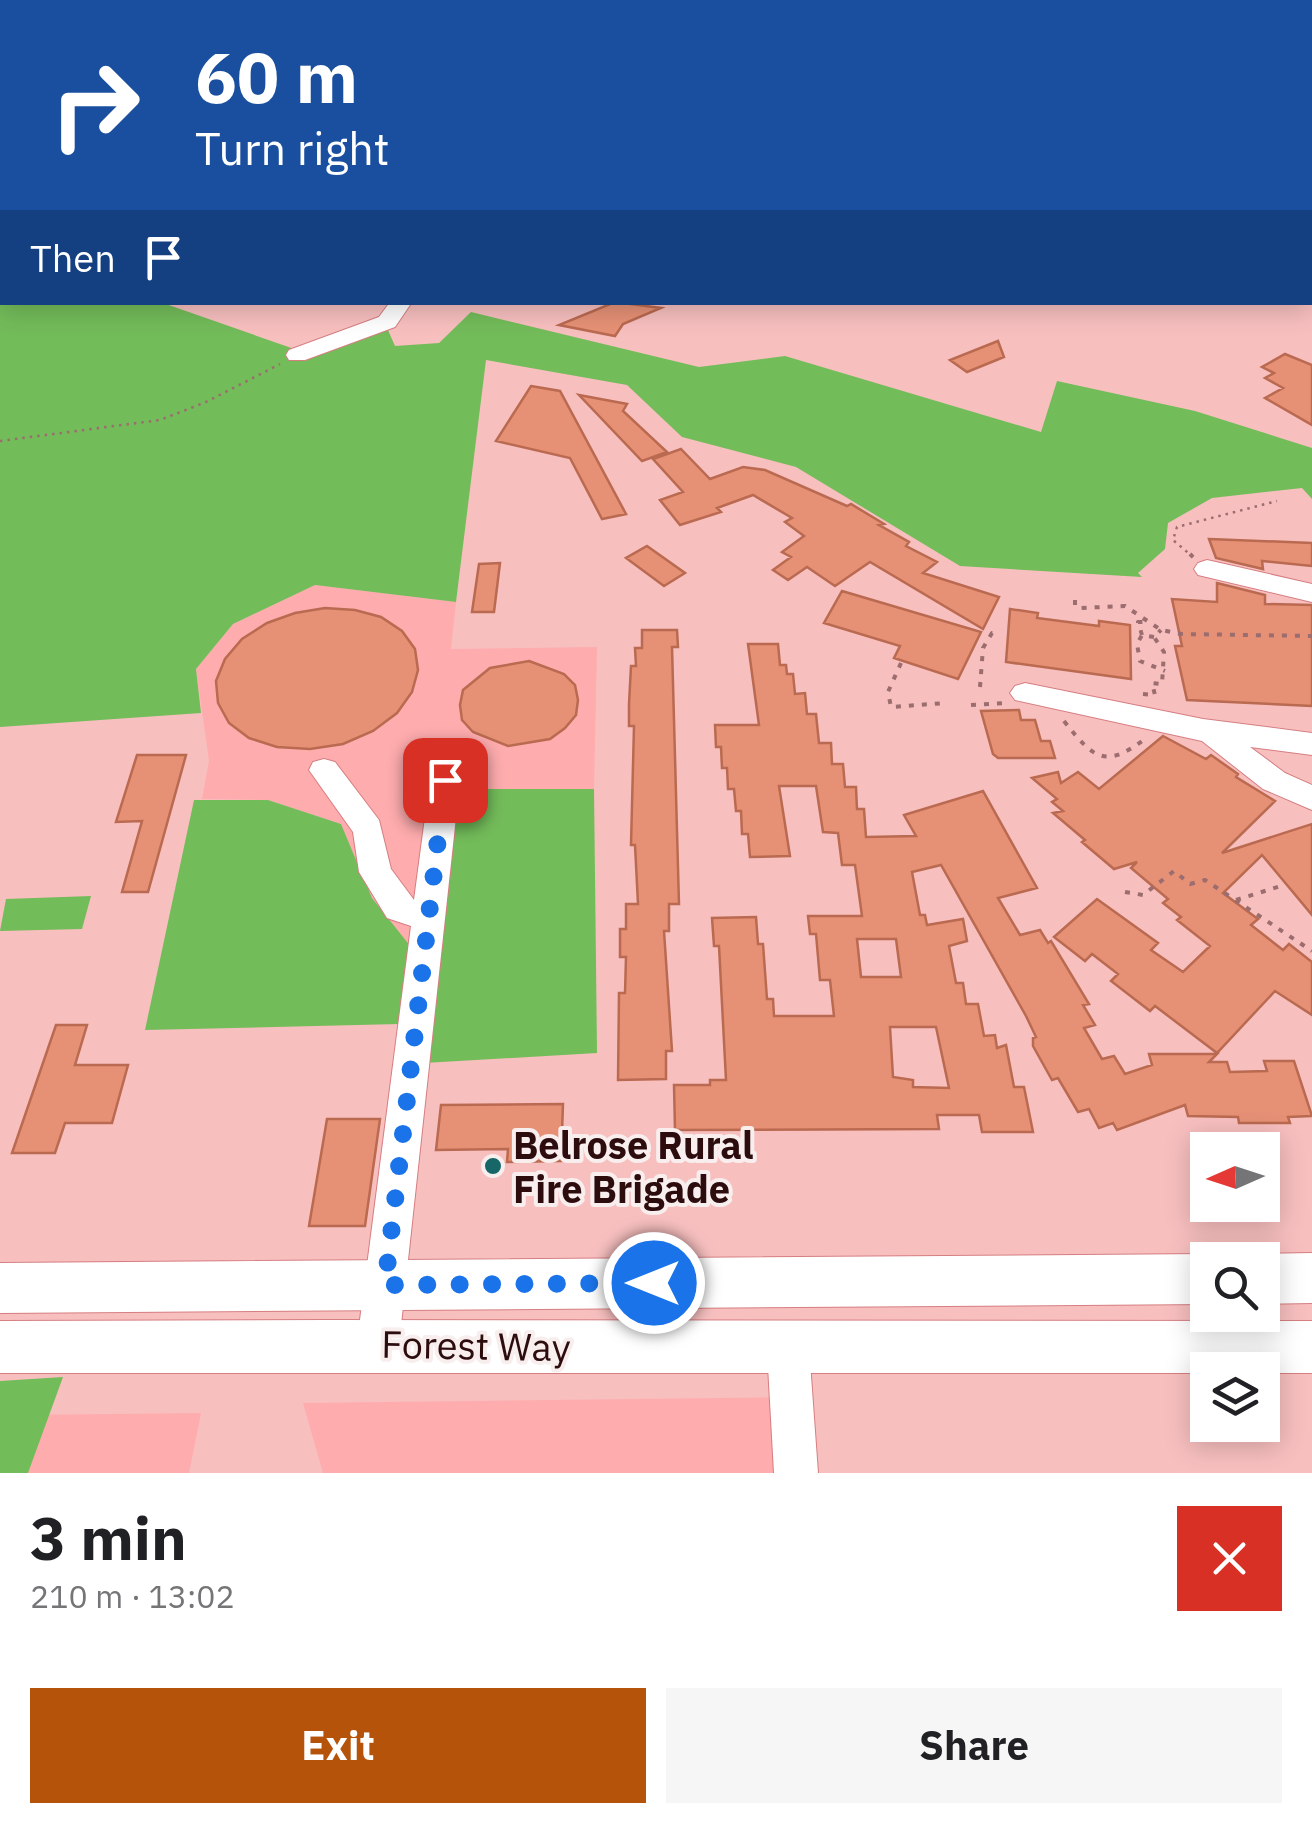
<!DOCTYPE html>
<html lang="en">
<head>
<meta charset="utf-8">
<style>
  body { margin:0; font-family:"IBM Plex Sans",sans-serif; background:#f6f6f6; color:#202124; height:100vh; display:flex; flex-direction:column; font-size:38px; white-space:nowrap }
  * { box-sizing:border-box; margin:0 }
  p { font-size:32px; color:#757577 }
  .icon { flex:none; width:55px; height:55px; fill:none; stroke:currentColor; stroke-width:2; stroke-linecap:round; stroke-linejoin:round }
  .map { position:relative; height:1473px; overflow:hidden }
  .details { display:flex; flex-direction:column; background:#fff; flex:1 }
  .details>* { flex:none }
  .hud { position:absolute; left:0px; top:0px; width:1312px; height:305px; box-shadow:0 5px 25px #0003; background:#1a4fa0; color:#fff; overflow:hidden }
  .needle { width:65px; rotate:267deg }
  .fabs { position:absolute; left:1190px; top:1132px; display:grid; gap:20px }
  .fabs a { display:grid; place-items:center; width:90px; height:90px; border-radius:0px; background:#fff; box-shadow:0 5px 25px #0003; font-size:50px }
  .pin { position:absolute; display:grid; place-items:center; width:85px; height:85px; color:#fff; margin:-42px; border-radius:20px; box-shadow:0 5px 15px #0006 }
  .me { position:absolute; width:110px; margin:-55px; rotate:270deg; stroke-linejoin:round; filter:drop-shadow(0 0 8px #0008) }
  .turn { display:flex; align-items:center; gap:35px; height:210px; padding:0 30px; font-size:45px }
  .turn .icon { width:130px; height:130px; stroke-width:2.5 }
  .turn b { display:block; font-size:70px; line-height:85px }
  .then { display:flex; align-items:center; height:95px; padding:0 30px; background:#0003; gap:20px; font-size:38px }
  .round { display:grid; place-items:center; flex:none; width:105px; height:105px; border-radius:0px; background:#f6f6f6 }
  .headline { display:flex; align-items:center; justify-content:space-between; height:170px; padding:0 30px }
  h1 { font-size:60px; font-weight:800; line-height:75px }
  .action { display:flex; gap:20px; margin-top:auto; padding:20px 30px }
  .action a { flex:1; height:115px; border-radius:0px; background:#b45309; color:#fff; font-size:40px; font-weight:800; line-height:115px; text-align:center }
  .action a+a { background:#f6f6f6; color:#202124 }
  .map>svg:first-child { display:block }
  .built { fill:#feacae }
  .green { fill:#73bc5a }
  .building { fill:#e69176; stroke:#ba6a50; stroke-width:2.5; fill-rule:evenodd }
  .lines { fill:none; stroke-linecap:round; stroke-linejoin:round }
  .minor-casing { stroke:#d67e81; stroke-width:2 }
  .major-casing { stroke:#d67e81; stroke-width:2 }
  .path-far1 { stroke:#9b6d6e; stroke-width:2.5; stroke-dasharray:2.5 5; stroke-linecap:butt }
  .path { stroke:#9b6d6e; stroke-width:4; stroke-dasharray:5 8; stroke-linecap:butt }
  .minor { fill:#fff; fill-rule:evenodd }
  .major { fill:#fff; fill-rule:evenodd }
  .route { stroke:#1a73e8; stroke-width:18; stroke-dasharray:0 32.4 }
  .poi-dot { fill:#176668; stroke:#f8eeee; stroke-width:4 }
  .labels { text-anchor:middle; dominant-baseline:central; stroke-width:8; stroke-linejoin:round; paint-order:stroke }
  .near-poi-label { font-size:38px; font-weight:bold; fill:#2d0c0e; stroke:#f8eeee; text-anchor:start }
  .near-street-label { font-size:38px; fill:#2d0c0e; stroke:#f8eeee }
</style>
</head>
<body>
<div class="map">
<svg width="1312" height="1473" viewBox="0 0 1312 1473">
  <rect width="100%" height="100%" fill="#f8bfbf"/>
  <path class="built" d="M 315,585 L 456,602 L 451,649 L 597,647 L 594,789 L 431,789 L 411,947 L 372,898 L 341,824 L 268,800 L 202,799 L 209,761 L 196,669 L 233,624 Z
    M 805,1397 L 811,1473 L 323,1473 L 303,1403 Z
    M 201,1413 L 189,1473 L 10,1473 L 27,1415 Z"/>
  <path class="green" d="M 0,0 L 594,0 L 2,2 L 2,302 L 163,303 L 300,351 L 384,321 L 395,346 L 439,343 L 471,312 L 699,367 L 785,356 L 1041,432 L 1057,381 L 1195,411 L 1312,448 L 1312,499 L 1302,488 L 1212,498 L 1168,523 L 1165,549 L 1138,573 L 1142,577 L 960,566 L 796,467 L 682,437 L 627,385 L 486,360 L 456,602 L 315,585 L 233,624 L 196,669 L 201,713 L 0,727 Z
    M 989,0 L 1312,0 L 1312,193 L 1310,2 Z
    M 456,789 L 594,789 L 597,1053 L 424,1063 Z
    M 194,800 L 268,800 L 341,824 L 372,898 L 411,947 L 399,1024 L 145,1030 Z
    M 91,896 L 82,929 L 0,931 L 6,899 Z
    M 63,1377 L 28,1473 L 0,1473 L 0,1381 Z"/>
  <path class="building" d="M 615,302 L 661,308 L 623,324 L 615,336 L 559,325 Z
    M 998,341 L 1004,357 L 967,372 L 950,360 Z
    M 1285,354 L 1312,365 L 1312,425 L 1265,398 L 1283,388 L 1265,378 L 1274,373 L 1262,367 Z
    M 531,386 L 560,391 L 626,514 L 602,519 L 570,458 L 496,441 Z
    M 579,395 L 627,404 L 623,411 L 667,452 L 642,461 Z
    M 681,449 L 710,479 L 743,467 L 765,470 L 847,506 L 851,504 L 884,524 L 879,525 L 909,542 L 906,546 L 937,562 L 923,573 L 999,597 L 983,629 L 870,562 L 835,586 L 807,567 L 788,580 L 773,570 L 791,557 L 782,552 L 804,536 L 785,522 L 792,518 L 753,495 L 717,508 L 721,512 L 680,525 L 660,500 L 683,492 L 653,459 Z
    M 1209,539 L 1312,543 L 1312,566 L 1262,561 L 1263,569 L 1216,558 Z
    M 647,546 L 685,573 L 664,586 L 626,558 Z
    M 500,563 L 494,612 L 472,612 L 479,564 Z
    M 1217,583 L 1265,595 L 1265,604 L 1312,605 L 1312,706 L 1187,700 L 1175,646 L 1182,646 L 1172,599 L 1217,602 Z
    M 842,591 L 981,632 L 958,679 L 894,658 L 900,646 L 824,623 Z
    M 325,608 L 355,610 L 381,617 L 402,631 L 415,649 L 418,670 L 412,692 L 397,713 L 373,731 L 343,744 L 310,749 L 277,747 L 249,738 L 229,723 L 218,703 L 216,681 L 225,659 L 242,639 L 267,623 L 295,613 Z
    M 1010,609 L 1038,613 L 1037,618 L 1099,626 L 1099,621 L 1130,625 L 1131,679 L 1006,662 Z
    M 642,630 L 677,630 L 678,647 L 672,647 L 679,904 L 669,904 L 669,931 L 664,931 L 672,1051 L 666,1051 L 666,1079 L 618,1080 L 619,993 L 625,993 L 626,957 L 620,957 L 620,929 L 626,929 L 626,904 L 638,904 L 635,845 L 631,845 L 634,726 L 629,726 L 629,704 L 631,666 L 636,666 L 635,648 L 642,648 Z
    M 748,644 L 778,644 L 780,665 L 786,665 L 787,674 L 793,674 L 795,694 L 805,693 L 807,714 L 816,714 L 819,743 L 831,743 L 832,764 L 843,764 L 845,787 L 856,787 L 857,809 L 864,809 L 866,837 L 916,836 L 904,815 L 983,791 L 1037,888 L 998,898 L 1020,935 L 1040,930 L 1048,943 L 1051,941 L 1089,1004 L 1083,1005 L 1095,1025 L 1084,1028 L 1102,1059 L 1114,1056 L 1125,1074 L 1152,1065 L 1149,1054 L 1217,1054 L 1209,1062 L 1227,1062 L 1230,1072 L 1267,1071 L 1264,1061 L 1294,1061 L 1312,1116 L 1288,1117 L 1290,1123 L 1239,1123 L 1238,1117 L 1188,1116 L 1185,1105 L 1117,1130 L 1113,1123 L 1099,1128 L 1089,1109 L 1078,1112 L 1058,1078 L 1052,1080 L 1033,1046 L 1033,1038 L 1036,1037 L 1026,1016 L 941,865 L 912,872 L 920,915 L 925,915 L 927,925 L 963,919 L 967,941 L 949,946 L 956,983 L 963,983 L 966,1004 L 978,1004 L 984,1036 L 995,1035 L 997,1048 L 1006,1045 L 1014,1087 L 1024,1087 L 1033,1132 L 982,1132 L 979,1115 L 937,1115 L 939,1129 L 675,1130 L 674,1085 L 710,1085 L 710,1080 L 726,1080 L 719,946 L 714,946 L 712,918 L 756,917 L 758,944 L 763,944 L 767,999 L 773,999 L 774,1016 L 834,1016 L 830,980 L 820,980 L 816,934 L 810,934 L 808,916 L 862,916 L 855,865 L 842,865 L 838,833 L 823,832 L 816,786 L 779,786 L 790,856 L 750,857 L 748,834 L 742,834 L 741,811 L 736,811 L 734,789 L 728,789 L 727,768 L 722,768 L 721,747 L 716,747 L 715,725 L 759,725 ZM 857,939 L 896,939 L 901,977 L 861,977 ZM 890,1027 L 936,1027 L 949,1088 L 913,1087 L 913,1080 L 893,1077 Z
    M 529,661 L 564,674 L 575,685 L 578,700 L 576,715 L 565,728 L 550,739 L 508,746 L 473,732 L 462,720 L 460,705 L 463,690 L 490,668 Z
    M 1019,710 L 1021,720 L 1035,720 L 1041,741 L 1050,741 L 1055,758 L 998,758 L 993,754 L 981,711 Z
    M 1163,736 L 1206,759 L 1211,755 L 1238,774 L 1236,777 L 1275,801 L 1222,853 L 1312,824 L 1312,915 L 1262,855 L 1223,893 L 1258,919 L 1251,925 L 1283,950 L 1289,944 L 1312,962 L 1312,1015 L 1275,991 L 1217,1053 L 1155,1006 L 1150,1011 L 1111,981 L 1118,974 L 1092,954 L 1085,961 L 1054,937 L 1097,899 L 1158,943 L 1151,950 L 1183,972 L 1210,946 L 1177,920 L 1181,917 L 1163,903 L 1168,899 L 1131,868 L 1137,862 L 1114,869 L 1082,842 L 1085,840 L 1053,813 L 1063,811 L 1052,802 L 1057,799 L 1032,778 L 1058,772 L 1061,783 L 1078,772 L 1099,789 Z
    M 137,755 L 186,755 L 148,892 L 122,892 L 142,821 L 116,822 Z
    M 56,1025 L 87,1025 L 75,1065 L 128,1065 L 112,1123 L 65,1123 L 55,1153 L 12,1153 Z
    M 563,1104 L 561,1161 L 507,1162 L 508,1149 L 436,1150 L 441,1105 Z
    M 327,1119 L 380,1119 L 365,1226 L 309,1226 Z"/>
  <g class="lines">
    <defs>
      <path id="minor" d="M 1310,196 L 1312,196 L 1312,208 L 1310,208 Z
        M 390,302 L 412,302 L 395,327 L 305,360 L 289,360 L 286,355 L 289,350 L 379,317 Z
        M 1207,560 L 1312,584 L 1312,602 L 1198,575 L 1194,569 L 1198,563 Z
        M 1025,683 L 1203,719 L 1312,733 L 1312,755 L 1250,747 L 1285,773 L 1312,785 L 1312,810 L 1263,789 L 1202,741 L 1015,700 L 1010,693 L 1015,686 Z
        M 324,759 L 335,762 L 379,820 L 391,869 L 414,900 L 430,780 L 434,772 L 445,768 L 456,772 L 460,780 L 399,1343 L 393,1358 L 378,1364 L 363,1358 L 357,1343 L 411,926 L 387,918 L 359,872 L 353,832 L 309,770 L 313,762 Z
        M 788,1327 L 803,1333 L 809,1348 L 818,1473 L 774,1473 L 767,1348 L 773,1333 Z"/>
      <path id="major" d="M 1312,1253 L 1312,1303 L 1262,1304 L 1262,1260 L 1248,1260 L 1262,1254 Z
        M 1208,1254 L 1222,1260 L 1208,1260 L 1208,1304 L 0,1313 L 0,1263 Z
        M 328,1320 L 1312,1321 L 1312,1373 L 0,1373 L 0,1321 Z"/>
    </defs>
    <use href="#minor" class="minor-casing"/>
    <use href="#major" class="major-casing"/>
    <path class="path-far1" d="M 292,0 L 298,2
      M 0,441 L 160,420 L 206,402 L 280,364
      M 1193,557 L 1173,540 L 1177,527 L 1277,501"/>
    <path class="path" d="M 1190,554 L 1193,557
      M 1075,600 L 1075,606 L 1080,608 L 1125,606 L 1161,630 L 1182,634 L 1312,636
      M 1142,635 L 1138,622 L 1145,622
      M 1154,637 L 1142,635 L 1137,644 L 1140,661 L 1165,671
      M 901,663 L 888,692 L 891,707 L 945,703
      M 980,687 L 983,648 L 992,633 L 1000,633
      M 1143,694 L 1155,695 L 1152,683 L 1162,684 L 1164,652 L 1154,637 L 1161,630
      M 971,705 L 1006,703
      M 1064,721 C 1093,758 1105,770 1146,738
      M 1125,892 L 1143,895 L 1174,871 L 1190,884 L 1205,880 L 1312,951
      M 1236,900 L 1284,885"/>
    <use href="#minor" class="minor"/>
    <use href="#major" class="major"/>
  </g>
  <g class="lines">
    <path class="route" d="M 445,780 L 385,1285 L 654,1283"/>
  </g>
  <circle class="poi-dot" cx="493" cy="1166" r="10"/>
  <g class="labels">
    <g class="near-poi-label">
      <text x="513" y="1144">Belrose Rural<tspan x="513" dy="44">Fire Brigade</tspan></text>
    </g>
    <g class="near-street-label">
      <text transform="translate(476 1345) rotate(1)">Forest Way</text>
    </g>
  </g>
</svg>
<div class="fabs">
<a><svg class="needle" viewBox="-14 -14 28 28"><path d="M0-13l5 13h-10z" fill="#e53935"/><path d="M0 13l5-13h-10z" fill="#757577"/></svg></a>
<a><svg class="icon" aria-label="search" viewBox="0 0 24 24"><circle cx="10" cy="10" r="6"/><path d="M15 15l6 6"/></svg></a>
<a><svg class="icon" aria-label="layers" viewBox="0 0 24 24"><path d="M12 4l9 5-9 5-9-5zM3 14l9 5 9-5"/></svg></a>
</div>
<div class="pin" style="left:445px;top:780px;background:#d93025"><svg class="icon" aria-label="arrive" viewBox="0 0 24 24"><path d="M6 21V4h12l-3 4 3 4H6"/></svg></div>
<svg class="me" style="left:654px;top:1283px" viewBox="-20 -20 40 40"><circle r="17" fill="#1a73e8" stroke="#fff" stroke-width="3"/><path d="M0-11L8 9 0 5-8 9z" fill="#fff"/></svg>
<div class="hud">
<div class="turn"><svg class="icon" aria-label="right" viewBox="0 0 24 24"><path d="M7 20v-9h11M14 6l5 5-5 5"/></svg><div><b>60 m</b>Turn right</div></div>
<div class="then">Then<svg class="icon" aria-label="arrive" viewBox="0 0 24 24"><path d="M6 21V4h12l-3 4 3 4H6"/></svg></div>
</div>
</div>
<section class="details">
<div class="headline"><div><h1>3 min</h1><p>210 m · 13:02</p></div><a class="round" style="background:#d93025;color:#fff"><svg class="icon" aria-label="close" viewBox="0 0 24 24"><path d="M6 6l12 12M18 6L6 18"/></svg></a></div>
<div class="action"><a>Exit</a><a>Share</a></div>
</section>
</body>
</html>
